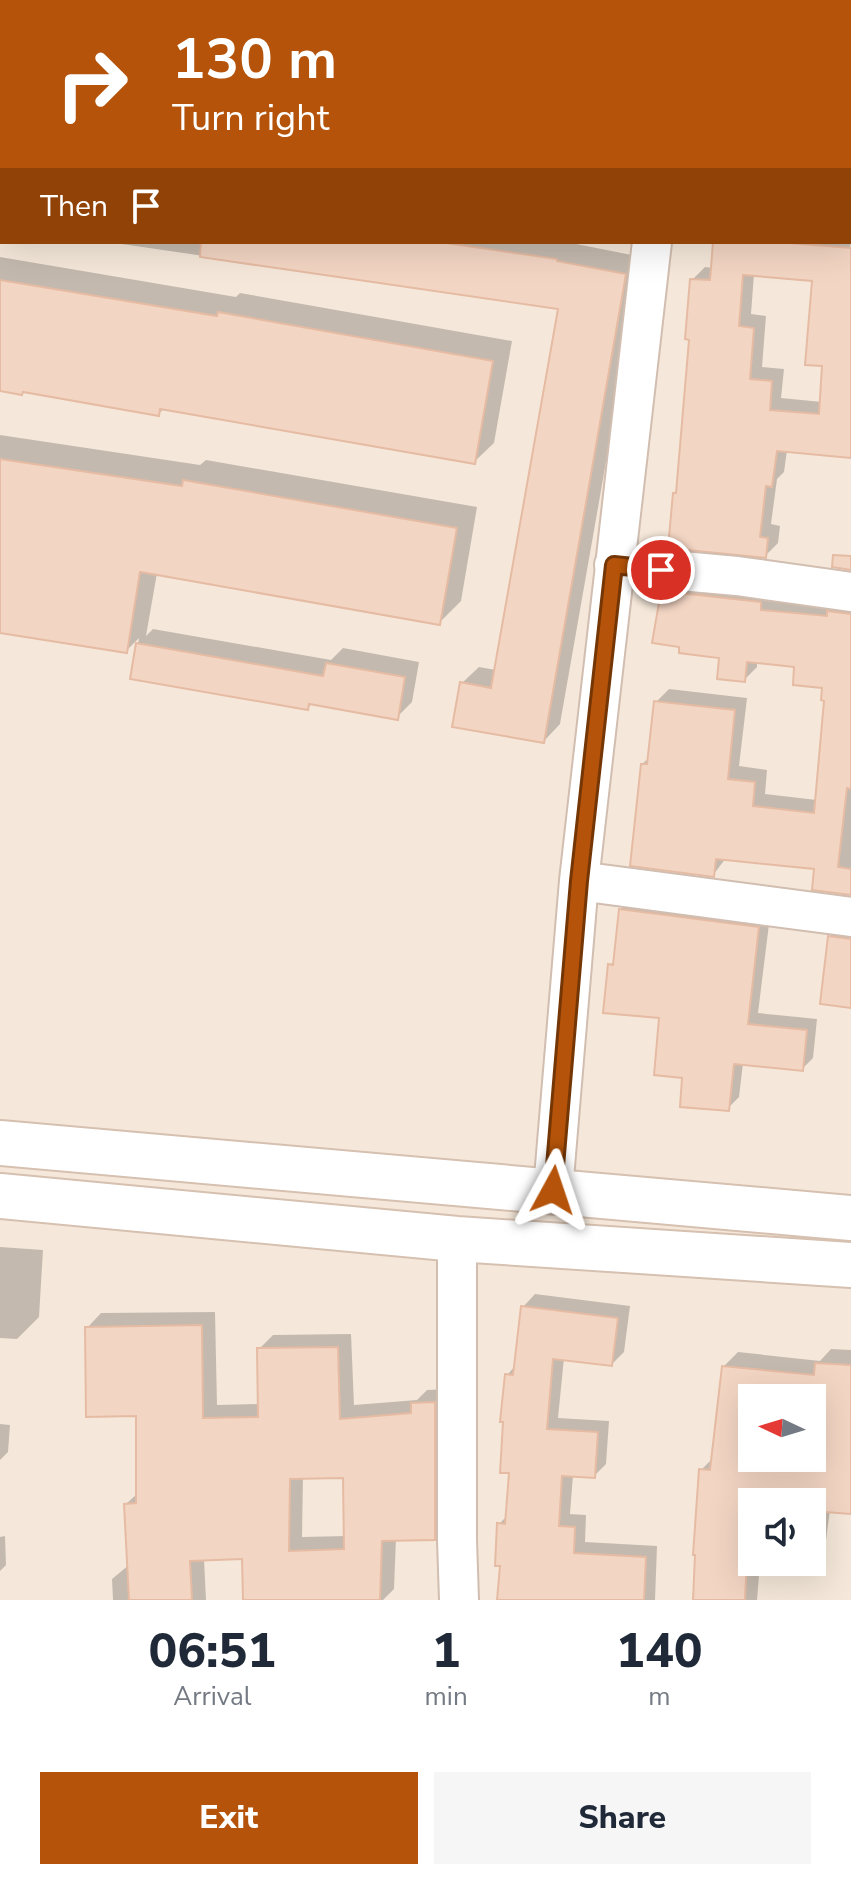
<!DOCTYPE html>
<html lang="en">
<head>
<meta charset="utf-8">
<style>
  body { margin:0; font-family:"Nunito Sans",sans-serif; background:#f6f6f7; color:#1f2937; height:100vh; display:flex; flex-direction:column; font-size:30px; white-space:nowrap }
  * { box-sizing:border-box; margin:0 }
  p { font-size:26px; color:#747a83 }
  .icon { flex:none; width:44px; height:44px; fill:none; stroke:currentColor; stroke-width:2; stroke-linecap:round; stroke-linejoin:round }
  .map { position:relative; height:1600px; overflow:hidden }
  .sheet { display:flex; flex-direction:column; background:#fff; flex:1 }
  .sheet>* { flex:none }
  .top-card { position:absolute; left:0px; top:0px; width:852px; height:244px; box-shadow:0 8px 32px #0002; background:#b45309; color:#fff; overflow:hidden }
  .needle { width:52px; rotate:274deg }
  .controls { position:absolute; left:738px; top:1384px; display:grid; gap:16px }
  .controls a { display:grid; place-items:center; width:88px; height:88px; border-radius:0px; background:#fff; box-shadow:0 8px 32px #0002; font-size:40px }
  .pin { position:absolute; display:grid; place-items:center; width:68px; height:68px; color:#fff; margin:-34px; border:4px solid #fff; border-radius:50%; box-shadow:0 2px 8px #0007 }
  .me { position:absolute; width:88px; margin:-44px; rotate:5deg; stroke-linejoin:round; filter:drop-shadow(0 0 6px #0008) }
  .turn { display:flex; align-items:center; gap:28px; height:168px; padding:0 40px; font-size:36px }
  .turn .icon { width:104px; height:104px; stroke-width:2.5 }
  .turn b { display:block; font-size:56px; line-height:68px }
  .then { display:flex; align-items:center; height:76px; padding:0 40px; background:#0003; gap:16px; font-size:30px }
  .eta { display:flex; justify-content:space-evenly; align-items:center; height:136px; text-align:center }
  .eta b { font-size:48px; font-weight:800; line-height:56px }
  .primary-button { display:flex; gap:16px; margin-top:auto; padding:16px 40px }
  .primary-button a { flex:1; height:92px; border-radius:0px; background:#b45309; color:#fff; font-size:32px; font-weight:800; line-height:92px; text-align:center }
  .primary-button a+a { background:#f6f6f7; color:#1f2937 }
  .map>svg:first-child { display:block }
  .residential { fill:#f5e8da; fill-rule:evenodd }
  .commercial { fill:#fde8e0 }
  .shadow { fill:#0003; fill-rule:evenodd }
  .building { fill:#f3d5c3; stroke:#e6bba3; stroke-width:2; fill-rule:evenodd }
  .lines { fill:none; stroke-linecap:round; stroke-linejoin:round }
  .street-casing { stroke:#d1beb0; stroke-width:42 }
  .secondary-casing { stroke:#d6c0b0; stroke-width:48 }
  .street { stroke:#fff; stroke-width:38 }
  .secondary { stroke:#fff; stroke-width:44 }
  .route-casing { stroke:#753606; stroke-width:20 }
  .route { stroke:#b45309; stroke-width:14 }
</style>
</head>
<body>
<div class="map">
<svg width="851" height="1600" viewBox="0 0 851 1600">
  <rect width="100%" height="100%" fill="#fdf6ec"/>
  <path class="residential" d="M 0,0 L 851,0 L 851,1600 L 0,1600 ZM 2,2 L 850,2 L 850,242 L 2,242 ZM 752,1398 L 812,1398 L 812,1458 L 752,1458 ZM 752,1502 L 812,1502 L 812,1562 L 752,1562 Z"/>
  <path class="commercial" d="M 0,0 L 89,0 L 2,2 L 2,136 Z"/>
  <path class="shadow" d="M 35,0 L 106,0 L 35,2 Z
    M 150,0 L 191,0 L 150,2 Z
    M 253,0 L 374,0 L 252,2 Z
    M 415,0 L 533,0 L 414,2 Z
    M 727,0 L 851,0 L 851,41 L 850,2 L 727,2 Z
    M 0,40 L 2,40 L 2,122 L 0,122 Z
    M 850,100 L 851,456 L 787,450 L 784,472 L 777,479 L 771,524 L 780,526 L 778,543 L 765,556 L 675,494 L 679,490 L 692,338 L 692,280 L 705,267 L 713,268 L 715,242 L 850,242 ZM 754,274 L 814,280 L 825,364 L 822,402 L 781,398 L 784,369 L 762,367 L 766,316 L 751,314 Z
    M 0,160 L 2,160 L 2,227 L 0,226 Z
    M 108,242 L 566,242 L 642,257 L 560,724 L 544,741 L 462,683 L 479,667 L 496,670 L 560,308 Z
    M 0,257 L 236,297 L 240,293 L 512,341 L 494,443 L 474,462 L 165,408 L 158,414 L 0,388 Z
    M 0,435 L 200,465 L 206,460 L 477,507 L 461,601 L 440,622 L 157,573 L 146,636 L 153,629 L 331,660 L 343,648 L 419,662 L 412,702 L 397,717 L 313,703 L 307,708 L 132,677 L 139,638 L 126,651 L 0,631 Z
    M 676,579 L 851,600 L 851,893 L 816,867 L 726,858 L 713,875 L 642,764 L 650,757 L 656,702 L 669,689 L 747,698 L 739,766 L 767,770 L 765,794 L 817,800 L 827,699 L 824,686 L 796,665 L 757,661 L 757,667 L 744,680 L 663,592 Z
    M 633,898 L 770,916 L 758,1013 L 817,1019 L 813,1058 L 802,1069 L 743,1063 L 739,1097 L 728,1108 L 684,1076 L 661,1016 L 610,965 L 616,959 L 621,909 Z
    M 842,924 L 851,925 L 851,1006 L 830,937 Z
    M 0,1247 L 43,1250 L 39,1317 L 17,1339 L 0,1338 Z
    M 535,1294 L 630,1306 L 624,1352 L 612,1364 L 564,1358 L 558,1418 L 609,1421 L 606,1464 L 594,1476 L 573,1475 L 570,1514 L 586,1515 L 585,1542 L 657,1546 L 655,1600 L 499,1600 L 502,1564 L 499,1524 L 508,1515 L 511,1471 L 507,1375 L 516,1365 L 523,1307 Z
    M 215,1312 L 217,1405 L 260,1404 L 259,1349 L 273,1335 L 351,1334 L 354,1405 L 417,1400 L 427,1390 L 449,1389 L 449,1523 L 434,1538 L 396,1538 L 394,1589 L 383,1600 L 245,1600 L 244,1557 L 204,1559 L 206,1600 L 113,1600 L 112,1579 L 129,1565 L 126,1504 L 138,1493 L 138,1414 L 87,1328 L 101,1313 ZM 345,1476 L 346,1536 L 302,1537 L 303,1477 Z
    M 831,1349 L 851,1350 L 851,1512 L 830,1510 L 825,1548 L 812,1561 L 812,1502 L 752,1502 L 752,1562 L 760,1562 L 757,1600 L 695,1600 L 701,1470 L 713,1458 L 723,1367 L 738,1352 L 820,1361 ZM 752,1398 L 812,1398 L 812,1458 L 752,1458 Z
    M 0,1424 L 10,1425 L 8,1452 L 0,1460 Z
    M 5,1536 L 6,1565 L 0,1571 L 0,1537 Z"/>
  <path class="building" d="M 201,242 L 439,242 L 557,259 L 557,261 L 626,274 L 544,743 L 452,727 L 460,682 L 491,688 L 558,309 L 200,257 Z
    M 713,242 L 777,242 L 851,248 L 851,458 L 777,451 L 772,487 L 766,486 L 760,537 L 768,538 L 766,558 L 668,548 L 673,493 L 676,493 L 689,340 L 685,339 L 690,279 L 710,280 ZM 743,275 L 812,281 L 805,365 L 822,366 L 819,414 L 770,410 L 772,381 L 750,379 L 754,328 L 739,326 Z
    M 0,280 L 217,316 L 218,312 L 493,361 L 475,464 L 160,409 L 159,416 L 23,392 L 22,395 L 0,391 Z
    M 0,459 L 182,486 L 183,480 L 457,528 L 440,625 L 140,572 L 127,653 L 0,633 Z
    M 833,555 L 851,556 L 851,570 L 832,567 Z
    M 661,591 L 761,602 L 761,610 L 827,616 L 827,611 L 851,614 L 851,789 L 847,788 L 838,867 L 851,869 L 851,895 L 812,890 L 814,869 L 716,859 L 714,877 L 630,866 L 641,764 L 647,764 L 654,701 L 735,710 L 728,779 L 755,782 L 753,806 L 814,813 L 824,701 L 821,700 L 822,688 L 793,685 L 794,667 L 747,662 L 745,682 L 717,679 L 719,658 L 679,653 L 679,647 L 652,643 Z
    M 136,643 L 323,676 L 326,663 L 405,677 L 398,720 L 309,704 L 308,710 L 130,679 Z
    M 619,909 L 759,927 L 748,1024 L 807,1030 L 803,1071 L 734,1064 L 729,1111 L 680,1107 L 682,1078 L 654,1075 L 659,1018 L 603,1013 L 608,964 L 613,965 Z
    M 828,936 L 851,939 L 851,1008 L 820,1004 Z
    M 521,1306 L 618,1318 L 612,1366 L 553,1359 L 547,1429 L 598,1432 L 595,1478 L 562,1476 L 559,1526 L 575,1527 L 574,1553 L 646,1557 L 644,1600 L 497,1600 L 500,1566 L 495,1566 L 497,1523 L 505,1524 L 509,1473 L 500,1473 L 503,1422 L 500,1422 L 505,1374 L 513,1375 Z
    M 202,1325 L 203,1418 L 258,1417 L 257,1348 L 338,1347 L 340,1419 L 411,1413 L 411,1403 L 435,1402 L 435,1540 L 382,1541 L 380,1600 L 243,1600 L 242,1559 L 190,1561 L 192,1600 L 129,1600 L 124,1504 L 136,1503 L 136,1416 L 86,1417 L 85,1327 ZM 343,1478 L 344,1549 L 289,1551 L 290,1479 Z
    M 815,1363 L 851,1365 L 851,1514 L 812,1511 L 812,1502 L 752,1502 L 752,1560 L 747,1559 L 745,1600 L 693,1600 L 695,1555 L 693,1555 L 699,1469 L 710,1470 L 722,1366 L 814,1375 ZM 752,1398 L 812,1398 L 812,1458 L 752,1458 Z"/>
  <g class="lines">
    <defs>
      <path id="street" d="M 120,2 L 120,0
        M 680,2 L 680,0
        M 0,161 L 2,161
        M 614,565 L 737,576 L 851,592
        M 579,881 L 851,917
        M 553,1190 L 579,881 L 652,242
        M 457,1239 L 457,1540 L 459,1600"/>
      <path id="secondary" d="M 0,1143 L 851,1218
        M 0,1196 L 457,1239 L 851,1265"/>
    </defs>
    <use href="#street" class="street-casing"/>
    <use href="#secondary" class="secondary-casing"/>
    <use href="#street" class="street"/>
    <use href="#secondary" class="secondary"/>
  </g>
  <g class="lines">
    <defs>
      <path id="route" d="M 553,1190 L 579,881 L 614,565 L 661,570"/>
    </defs>
    <use href="#route" class="route-casing"/>
    <use href="#route" class="route"/>
  </g>
</svg>
<div class="controls">
<a><svg class="needle" viewBox="-14 -14 28 28"><path d="M0-13l5 13h-10z" fill="#e53935"/><path d="M0 13l5-13h-10z" fill="#747a83"/></svg></a>
<a><svg class="icon" aria-label="sound" viewBox="0 0 24 24"><path d="M4 9h4l5-4v14l-5-4H4zM17 9q2 3 0 6"/></svg></a>
</div>
<div class="pin" style="left:661px;top:570px;background:#d93025"><svg class="icon" aria-label="arrive" viewBox="0 0 24 24"><path d="M6 21V4h12l-3 4 3 4H6"/></svg></div>
<svg class="me" style="left:553px;top:1190px" viewBox="-20 -20 40 40"><path d="M0-17L14 15 0 8-14 15z" fill="#b45309" stroke="#fff" stroke-width="4"/></svg>
<div class="top-card">
<div class="turn"><svg class="icon" aria-label="right" viewBox="0 0 24 24"><path d="M7 20v-9h11M14 6l5 5-5 5"/></svg><div><b>130 m</b>Turn right</div></div>
<div class="then">Then<svg class="icon" aria-label="arrive" viewBox="0 0 24 24"><path d="M6 21V4h12l-3 4 3 4H6"/></svg></div>
</div>
</div>
<section class="sheet">
<div class="eta">
<div><b>06:51</b><p>Arrival</p></div>
<div><b>1</b><p>min</p></div>
<div><b>140</b><p>m</p></div>
</div>
<div class="primary-button"><a>Exit</a><a>Share</a></div>
</section>
</body>
</html>
